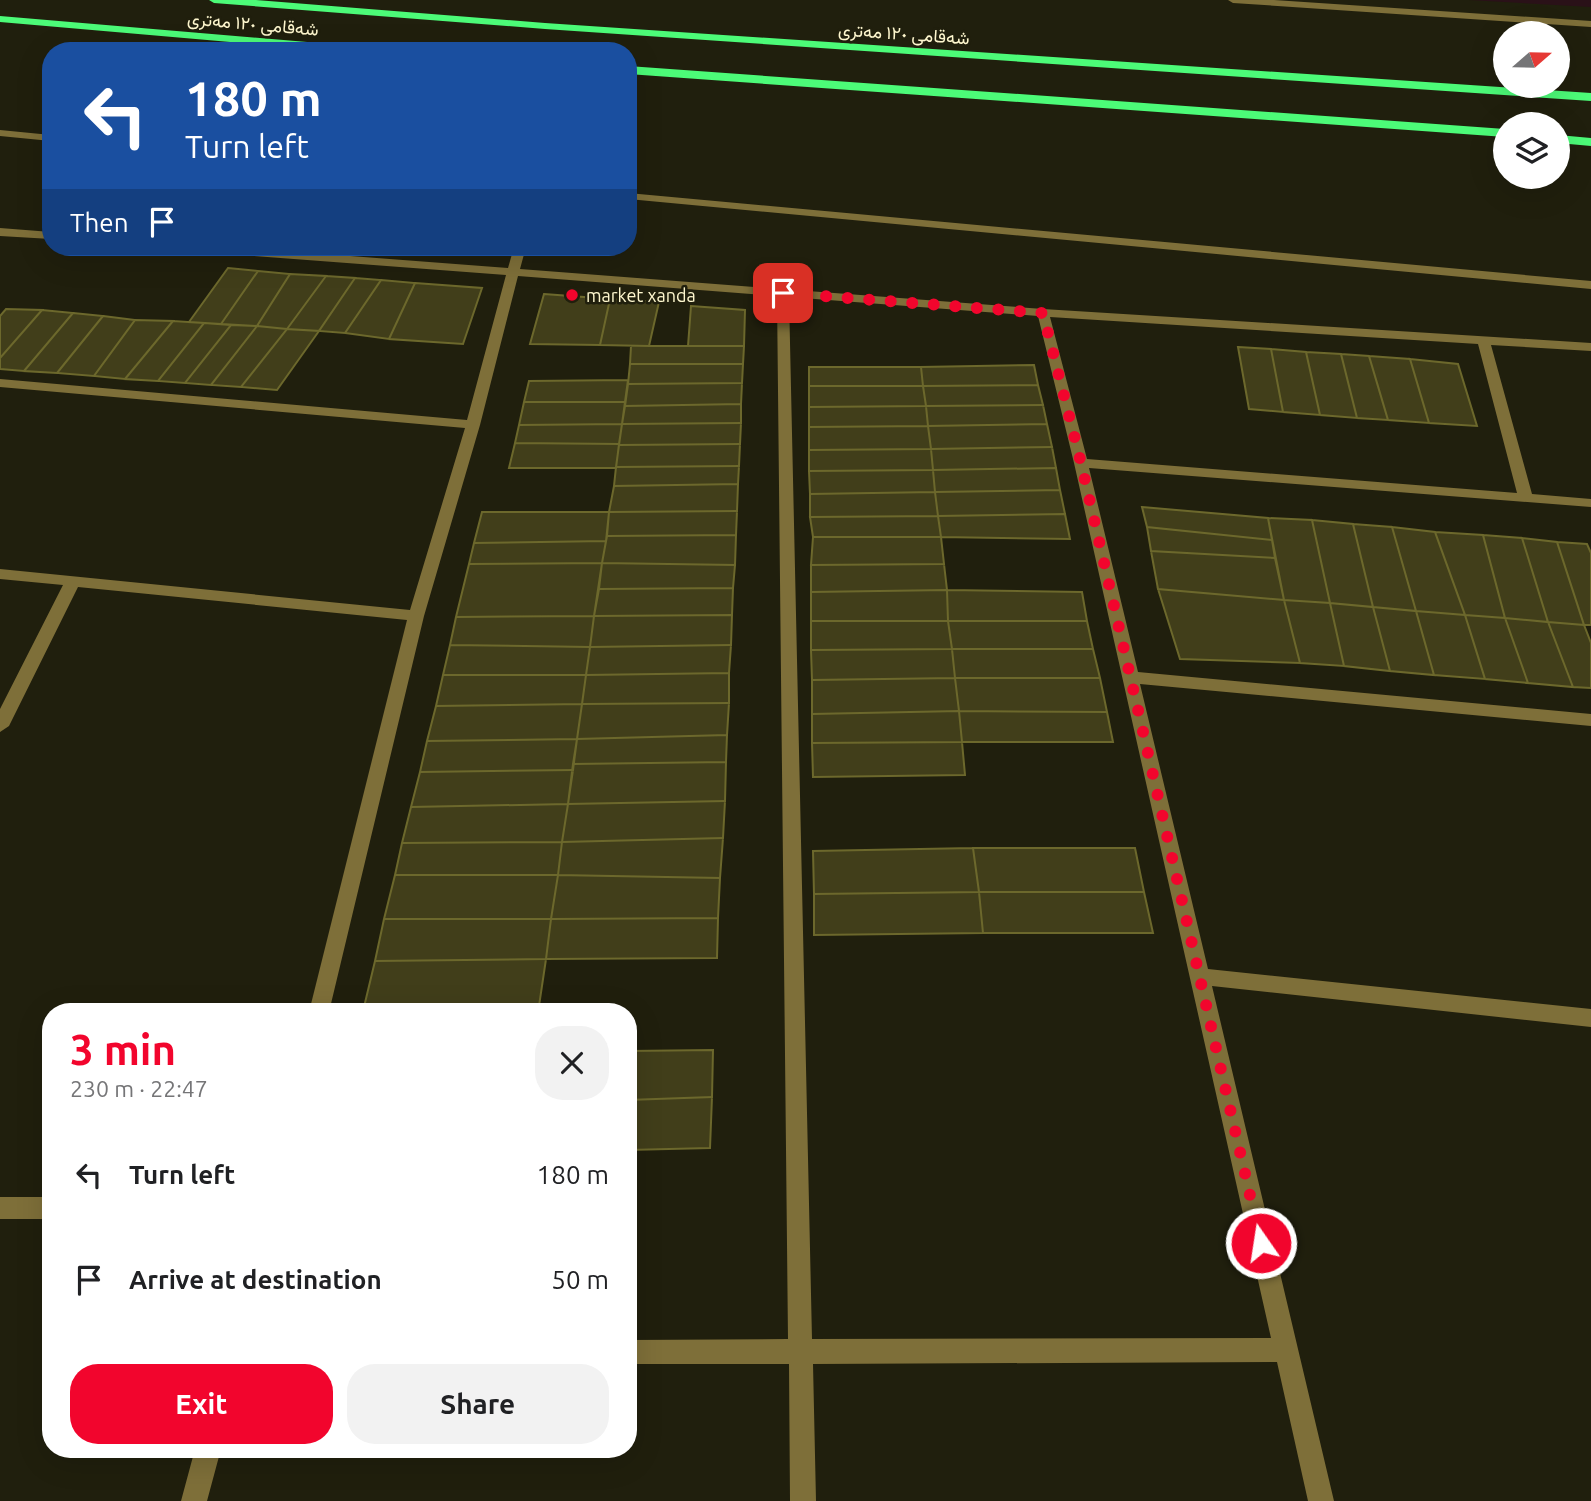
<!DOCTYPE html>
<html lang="en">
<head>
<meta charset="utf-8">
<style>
  body { margin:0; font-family:Ubuntu,Vazirmatn,sans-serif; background:#f2f2f2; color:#202124; height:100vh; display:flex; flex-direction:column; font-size:26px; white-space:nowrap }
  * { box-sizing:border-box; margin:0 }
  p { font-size:23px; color:#757577 }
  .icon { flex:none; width:38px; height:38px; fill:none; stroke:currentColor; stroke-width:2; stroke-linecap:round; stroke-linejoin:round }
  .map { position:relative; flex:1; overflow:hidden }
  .sheet { position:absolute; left:42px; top:1003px; width:595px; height:455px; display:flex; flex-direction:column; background:#fff; border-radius:28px; box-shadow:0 7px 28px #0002 }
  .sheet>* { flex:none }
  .hud { position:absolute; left:42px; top:42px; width:595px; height:214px; border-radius:28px; box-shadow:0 7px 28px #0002; background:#1a4fa0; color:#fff; overflow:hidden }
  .needle { width:46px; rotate:70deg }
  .fabs { position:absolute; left:1493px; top:21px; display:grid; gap:14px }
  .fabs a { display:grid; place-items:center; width:77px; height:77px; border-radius:50%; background:#fff; box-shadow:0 7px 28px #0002; font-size:35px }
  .pin { position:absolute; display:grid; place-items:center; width:60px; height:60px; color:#fff; margin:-30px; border-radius:14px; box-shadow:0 4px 10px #0006 }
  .me { position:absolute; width:77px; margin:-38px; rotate:347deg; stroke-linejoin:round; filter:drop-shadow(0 0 5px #0008) }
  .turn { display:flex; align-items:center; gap:24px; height:147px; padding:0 28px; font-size:32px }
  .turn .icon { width:91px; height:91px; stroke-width:2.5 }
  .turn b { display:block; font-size:49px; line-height:60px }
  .then { display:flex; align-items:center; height:66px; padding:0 28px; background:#0003; gap:14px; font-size:26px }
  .round { display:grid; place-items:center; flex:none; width:74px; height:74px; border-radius:28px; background:#f2f2f2 }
  .headline { display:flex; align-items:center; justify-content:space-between; height:119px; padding:0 28px }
  h1 { font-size:42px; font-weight:700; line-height:52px; color:#f2052d }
  .cta { display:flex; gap:14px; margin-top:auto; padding:14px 28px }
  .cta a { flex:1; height:80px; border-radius:28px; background:#f2052d; color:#fff; font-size:28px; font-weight:700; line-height:80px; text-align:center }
  .cta a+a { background:#f2f2f2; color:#202124 }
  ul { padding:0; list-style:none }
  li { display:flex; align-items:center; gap:21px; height:105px; padding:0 28px }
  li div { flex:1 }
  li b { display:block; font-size:26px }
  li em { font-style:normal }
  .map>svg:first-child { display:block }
  .green { fill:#2a1118 }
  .building { fill:#413e1a; stroke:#6c682c; stroke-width:2 }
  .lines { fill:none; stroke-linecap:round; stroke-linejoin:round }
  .minor { fill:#7e6f39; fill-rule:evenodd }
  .highway { fill:#4cfb78; fill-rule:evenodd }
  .route { stroke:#f2052d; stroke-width:12; stroke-dasharray:0 21.6 }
  .poi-dot { fill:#f2052d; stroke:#201f0d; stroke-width:2.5 }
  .labels { text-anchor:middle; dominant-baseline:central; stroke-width:5; stroke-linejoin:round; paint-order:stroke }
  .far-street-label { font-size:18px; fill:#fef7ce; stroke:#201f0d }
  .far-poi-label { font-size:18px; fill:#fef7ce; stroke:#201f0d; text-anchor:start }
</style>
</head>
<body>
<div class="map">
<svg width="1591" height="1501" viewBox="0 0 1591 1501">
  <rect width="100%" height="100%" fill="#201f0d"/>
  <path class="green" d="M 1469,0 L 1591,0 L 1591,7 Z"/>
  <path class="building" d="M 228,268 L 258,271 L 221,324 L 189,322 Z
    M 258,271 L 290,274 L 257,326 L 221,324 Z
    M 290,274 L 326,276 L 287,329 L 257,326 Z
    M 326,276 L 355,278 L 319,331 L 287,329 Z
    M 355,278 L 381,280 L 345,333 L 319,331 Z
    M 381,280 L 415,283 L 389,339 L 345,333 Z
    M 415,283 L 482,288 L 463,344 L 389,339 Z
    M 544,294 L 610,299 L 600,345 L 530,344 Z
    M 610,299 L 659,302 L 649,346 L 600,345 Z
    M 691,306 L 745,310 L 744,346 L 688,346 Z
    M 6,309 L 42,310 L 0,358 L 0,316 Z
    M 42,310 L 73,313 L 24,371 L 0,369 L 0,358 Z
    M 73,313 L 103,316 L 57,373 L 24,371 Z
    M 103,316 L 135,320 L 94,376 L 57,373 Z
    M 135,320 L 173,321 L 125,379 L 94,376 Z
    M 173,321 L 204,323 L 158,381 L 125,379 Z
    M 204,323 L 231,325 L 185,383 L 158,381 Z
    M 231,325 L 257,326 L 211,385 L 185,383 Z
    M 257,326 L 287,329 L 241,387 L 211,385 Z
    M 287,329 L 319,331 L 277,390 L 241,387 Z
    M 631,346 L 744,346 L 743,364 L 630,364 Z
    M 1238,347 L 1271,349 L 1283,412 L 1249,409 Z
    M 1271,349 L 1306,352 L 1320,415 L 1283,412 Z
    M 1306,352 L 1341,354 L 1357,418 L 1320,415 Z
    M 1341,354 L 1369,356 L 1388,420 L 1357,418 Z
    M 1369,356 L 1410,359 L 1429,423 L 1388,420 Z
    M 1410,359 L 1458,364 L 1477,426 L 1429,423 Z
    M 630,364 L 743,364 L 742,383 L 628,384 Z
    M 1034,365 L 1038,385 L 923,386 L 921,367 Z
    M 809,367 L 921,367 L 923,386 L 809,386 Z
    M 628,380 L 625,402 L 524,402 L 529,381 Z
    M 742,383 L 741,404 L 625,406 L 628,384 Z
    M 1038,385 L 1043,405 L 926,406 L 923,386 Z
    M 809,386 L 923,386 L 926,406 L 809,407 Z
    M 524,402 L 625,402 L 622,424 L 519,425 Z
    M 741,404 L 741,423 L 622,424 L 625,406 Z
    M 1043,405 L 1047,424 L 928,426 L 926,406 Z
    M 926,406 L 928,426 L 809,427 L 809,407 Z
    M 741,423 L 740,444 L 619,445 L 622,424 Z
    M 622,424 L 619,444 L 515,443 L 519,425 Z
    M 1047,424 L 1052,447 L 931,449 L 928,426 Z
    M 928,426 L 931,449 L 809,450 L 809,427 Z
    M 515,443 L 619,444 L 616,468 L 509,468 Z
    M 740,444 L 739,466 L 616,467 L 619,445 Z
    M 1052,447 L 1056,468 L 933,470 L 931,449 Z
    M 931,449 L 933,470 L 809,471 L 809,450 Z
    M 739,466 L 738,484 L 614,486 L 616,467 Z
    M 1056,468 L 1060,490 L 935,492 L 933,470 Z
    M 933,470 L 935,492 L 810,494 L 809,471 Z
    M 738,484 L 737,511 L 609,512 L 614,486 Z
    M 1060,490 L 1065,514 L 938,516 L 935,492 Z
    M 935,492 L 938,516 L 810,517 L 810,494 Z
    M 1142,507 L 1268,518 L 1272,540 L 1147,527 Z
    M 737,511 L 736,535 L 607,536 L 609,512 Z
    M 482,512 L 609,512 L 606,541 L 474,543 Z
    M 1065,514 L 1070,539 L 941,537 L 938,516 Z
    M 938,516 L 941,537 L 813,537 L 810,517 Z
    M 1268,518 L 1312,520 L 1330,603 L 1284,600 Z
    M 1312,520 L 1353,524 L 1373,607 L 1330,603 Z
    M 1353,524 L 1392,527 L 1416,611 L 1373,607 Z
    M 1147,527 L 1272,540 L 1275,558 L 1151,551 Z
    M 1392,527 L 1435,532 L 1465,615 L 1416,611 Z
    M 1435,532 L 1483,535 L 1505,618 L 1465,615 Z
    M 736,535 L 735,565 L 602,563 L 607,536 Z
    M 1483,535 L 1522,538 L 1548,622 L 1505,618 Z
    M 813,537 L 941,537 L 944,564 L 811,565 Z
    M 1522,538 L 1557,542 L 1584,625 L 1548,622 Z
    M 606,541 L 602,563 L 469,564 L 474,543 Z
    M 1557,542 L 1587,544 L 1591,553 L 1591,625 L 1584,625 Z
    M 1151,551 L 1275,558 L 1284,600 L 1158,589 Z
    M 602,563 L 594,616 L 456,617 L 469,564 Z
    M 602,563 L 735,565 L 733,588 L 599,589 Z
    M 944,564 L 947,590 L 811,592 L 811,565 Z
    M 733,588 L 732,615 L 594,616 L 599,589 Z
    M 1158,589 L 1284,600 L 1300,663 L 1180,659 Z
    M 947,590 L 948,621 L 811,621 L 811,592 Z
    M 947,590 L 1082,592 L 1087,621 L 948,621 Z
    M 1284,600 L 1330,603 L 1344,666 L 1300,663 Z
    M 1330,603 L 1373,607 L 1390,671 L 1344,666 Z
    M 1373,607 L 1416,611 L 1434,675 L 1390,671 Z
    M 1416,611 L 1465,615 L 1485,679 L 1434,675 Z
    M 732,615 L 731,645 L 590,647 L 594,616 Z
    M 1465,615 L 1505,618 L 1528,683 L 1485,679 Z
    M 594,616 L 590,647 L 450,645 L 456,617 Z
    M 1505,618 L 1548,622 L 1573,687 L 1528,683 Z
    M 811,621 L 948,621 L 952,649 L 811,650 Z
    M 948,621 L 1087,621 L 1093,649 L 952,649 Z
    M 1548,622 L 1584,625 L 1591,643 L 1591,688 L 1573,687 Z
    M 450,645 L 590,647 L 586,675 L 443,675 Z
    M 731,645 L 729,673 L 586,675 L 590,647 Z
    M 952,649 L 955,678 L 812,680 L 811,650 Z
    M 952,649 L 1093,649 L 1100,678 L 955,678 Z
    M 729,673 L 729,703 L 582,704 L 586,675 Z
    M 443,675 L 586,675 L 582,704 L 436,706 Z
    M 955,678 L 959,711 L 812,714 L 812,680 Z
    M 955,678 L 1100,678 L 1107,712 L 959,711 Z
    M 729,703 L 727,735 L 577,739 L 582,704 Z
    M 582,704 L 577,739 L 427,741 L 436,706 Z
    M 959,711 L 962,742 L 812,743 L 812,714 Z
    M 959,711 L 1107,712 L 1113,742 L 962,742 Z
    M 727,735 L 726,762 L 573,764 L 577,739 Z
    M 577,739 L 573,770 L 420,772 L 427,741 Z
    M 962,742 L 965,775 L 813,777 L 812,743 Z
    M 726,762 L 725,801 L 568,804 L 573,764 Z
    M 573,770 L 568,804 L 411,807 L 420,772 Z
    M 725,801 L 723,838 L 562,842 L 568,804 Z
    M 568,804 L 562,842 L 402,843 L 411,807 Z
    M 723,838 L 720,878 L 558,875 L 562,842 Z
    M 562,842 L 558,875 L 395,875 L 402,843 Z
    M 973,848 L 979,892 L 814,894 L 813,851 Z
    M 973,848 L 1135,848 L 1144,892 L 979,892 Z
    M 395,875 L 558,875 L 551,919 L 384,919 Z
    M 558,875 L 720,878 L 718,918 L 551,919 Z
    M 979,892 L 983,933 L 814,935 L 814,894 Z
    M 979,892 L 1144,892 L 1153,933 L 983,933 Z
    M 718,918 L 717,958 L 546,959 L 551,919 Z
    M 384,919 L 551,919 L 546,959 L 375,961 Z
    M 546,959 L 539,1006 L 364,1007 L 375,961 Z
    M 539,1006 L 538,1012 L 363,1012 L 364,1007 Z
    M 713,1050 L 712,1097 L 628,1100 L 628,1051 Z
    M 712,1097 L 710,1148 L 628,1150 L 628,1100 Z"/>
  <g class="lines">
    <path class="minor" d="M 1228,0 L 1274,0 L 1591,21 L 1591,27 L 1233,3 Z
      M 0,130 L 51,135 L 51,141 L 0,136 Z
      M 628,193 L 1591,281 L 1591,289 L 628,199 Z
      M 0,228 L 51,232 L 51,239 L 0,236 Z
      M 183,247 L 232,247 L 508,268 L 514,247 L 526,247 L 520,269 L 1043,309 L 1591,343 L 1591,351 L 1491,345 L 1532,494 L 1591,499 L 1591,507 L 1089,468 L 1138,672 L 1591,714 L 1591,726 L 1140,684 L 1208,969 L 1591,1009 L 1591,1027 L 1212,986 L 1334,1501 L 1308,1501 L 1277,1362 L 813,1364 L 816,1501 L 790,1501 L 789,1364 L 628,1364 L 628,1340 L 788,1339 L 777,296 L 518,276 L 480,425 L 424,616 L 329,1012 L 309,1012 L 407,620 L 78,587 L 9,726 L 0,732 L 0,709 L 63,585 L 0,579 L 0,569 L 410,610 L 465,428 L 0,387 L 0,379 L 467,420 L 506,275 L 189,251 ZM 789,297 L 1038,316 L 1074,463 L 1271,1338 L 812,1339 ZM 1050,317 L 1478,344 L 1517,493 L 1087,459 Z
      M 0,1197 L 51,1197 L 51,1219 L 0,1219 Z
      M 195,1449 L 221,1449 L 207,1501 L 181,1501 Z"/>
    <path class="highway" d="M 209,0 L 256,0 L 545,23 L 1591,93 L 1591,101 L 545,29 L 214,3 Z
      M 0,16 L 378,48 L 384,51 L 334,51 L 0,22 Z
      M 628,66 L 1505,129 L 1505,137 L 628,74 Z
      M 1558,135 L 1591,138 L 1591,146 L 1558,143 Z"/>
  </g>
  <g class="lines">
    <path class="route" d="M 783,293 L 1043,313 L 1081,463 L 1261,1243"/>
  </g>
  <circle class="poi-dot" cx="572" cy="295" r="7"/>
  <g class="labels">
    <g class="far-street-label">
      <text transform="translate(253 23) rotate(5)">شەقامی ١٢٠ مەتری</text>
      <text transform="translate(904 33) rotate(4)">شەقامی ١٢٠ مەتری</text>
    </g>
    <g class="far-poi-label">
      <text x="586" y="295">market xanda</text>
    </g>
  </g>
</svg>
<div class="fabs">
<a><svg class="needle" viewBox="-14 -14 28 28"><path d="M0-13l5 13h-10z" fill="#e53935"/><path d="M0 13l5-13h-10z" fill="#757577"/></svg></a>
<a><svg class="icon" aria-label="layers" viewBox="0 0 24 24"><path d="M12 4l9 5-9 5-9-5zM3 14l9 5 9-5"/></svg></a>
</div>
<div class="pin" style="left:783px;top:293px;background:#d93025"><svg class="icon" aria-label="arrive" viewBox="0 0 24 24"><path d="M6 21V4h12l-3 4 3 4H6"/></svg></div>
<svg class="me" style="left:1261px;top:1243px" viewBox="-20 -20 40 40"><circle r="17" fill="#f2052d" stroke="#fff" stroke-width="3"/><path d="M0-11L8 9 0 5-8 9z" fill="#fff"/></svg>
<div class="hud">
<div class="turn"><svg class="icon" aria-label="left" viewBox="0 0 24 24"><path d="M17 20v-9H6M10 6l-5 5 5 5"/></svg><div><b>180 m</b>Turn left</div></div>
<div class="then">Then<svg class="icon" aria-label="arrive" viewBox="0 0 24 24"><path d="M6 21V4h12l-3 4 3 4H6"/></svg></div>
</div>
<section class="sheet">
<div class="headline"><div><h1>3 min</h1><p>230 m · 22:47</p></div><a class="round"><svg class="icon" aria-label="close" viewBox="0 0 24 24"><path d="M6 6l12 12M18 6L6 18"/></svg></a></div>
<ul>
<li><svg class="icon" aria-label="left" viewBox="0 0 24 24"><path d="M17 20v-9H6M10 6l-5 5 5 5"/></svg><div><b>Turn left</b></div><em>180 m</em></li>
<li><svg class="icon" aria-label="arrive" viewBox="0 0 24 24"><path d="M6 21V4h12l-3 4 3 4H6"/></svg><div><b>Arrive at destination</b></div><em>50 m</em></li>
</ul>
<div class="cta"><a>Exit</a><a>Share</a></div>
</section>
</div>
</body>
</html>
